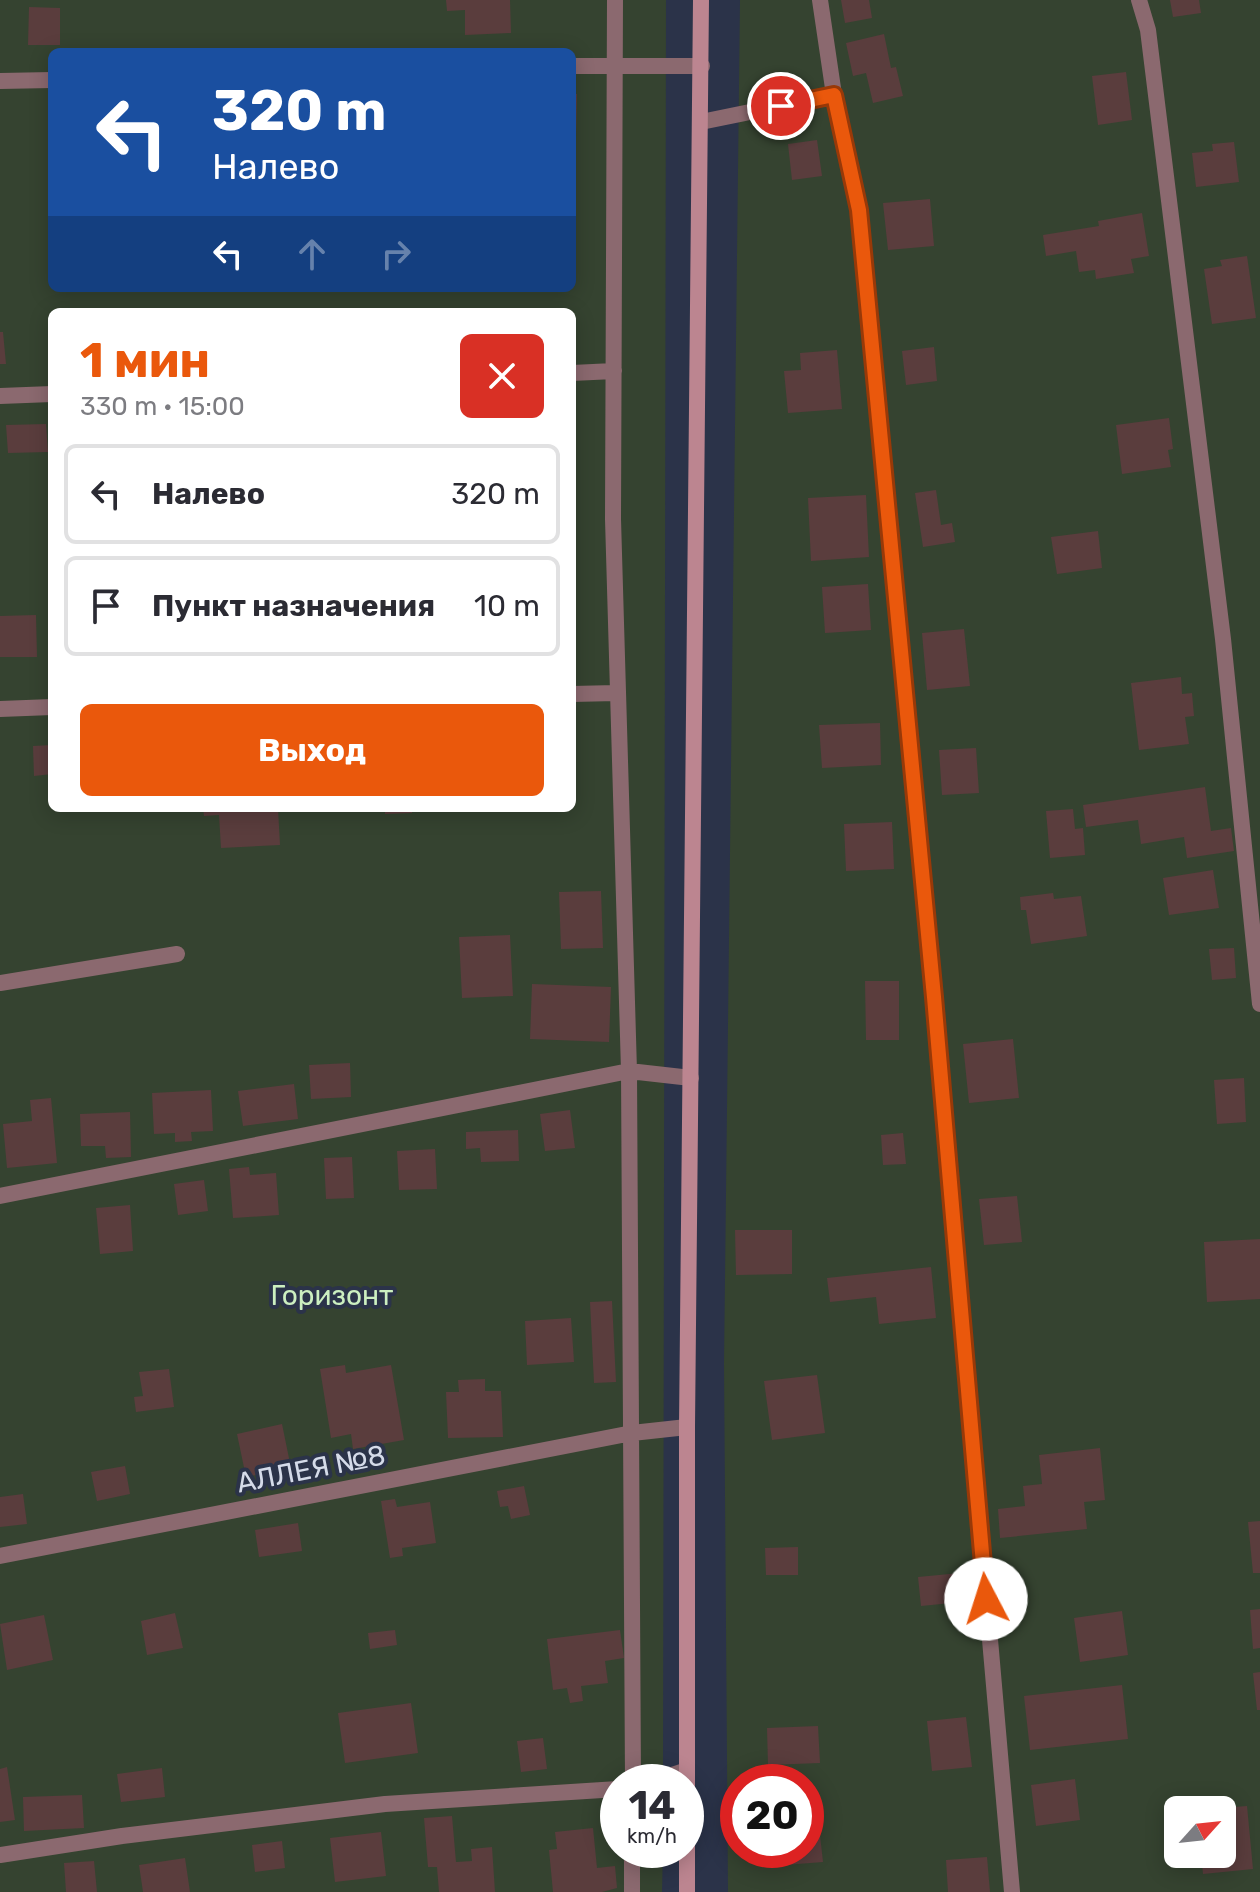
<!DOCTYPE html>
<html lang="ru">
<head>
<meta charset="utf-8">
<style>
  body { margin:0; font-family:Rubik,sans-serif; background:#f2f2f3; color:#2b2b33; height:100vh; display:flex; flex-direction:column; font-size:30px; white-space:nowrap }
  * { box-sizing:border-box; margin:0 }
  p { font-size:26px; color:#7c7c81 }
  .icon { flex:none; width:44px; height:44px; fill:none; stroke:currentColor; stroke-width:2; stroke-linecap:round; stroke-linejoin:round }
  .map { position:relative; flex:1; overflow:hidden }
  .details { position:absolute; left:48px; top:308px; width:528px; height:504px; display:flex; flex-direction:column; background:#fff; border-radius:12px; box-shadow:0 4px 20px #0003 }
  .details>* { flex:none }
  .top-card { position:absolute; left:48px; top:48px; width:528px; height:244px; border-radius:12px; box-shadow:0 4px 20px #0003; background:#1a4fa0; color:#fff; overflow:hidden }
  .needle { width:52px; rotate:63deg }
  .buttons { position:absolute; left:1164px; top:1796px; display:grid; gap:16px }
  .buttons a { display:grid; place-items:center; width:72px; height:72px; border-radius:12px; background:#fff; box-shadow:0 4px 20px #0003; font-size:40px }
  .speed { position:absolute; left:600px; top:1764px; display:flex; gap:16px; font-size:40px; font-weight:700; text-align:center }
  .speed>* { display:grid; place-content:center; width:104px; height:104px; border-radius:50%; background:#fff; box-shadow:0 4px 20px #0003; line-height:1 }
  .speed small { font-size:20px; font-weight:400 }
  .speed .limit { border:12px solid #d22; background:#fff; color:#111 }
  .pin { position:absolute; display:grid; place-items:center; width:68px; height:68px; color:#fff; margin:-34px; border:4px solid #fff; border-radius:50%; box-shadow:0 2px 8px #0007 }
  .me { position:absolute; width:88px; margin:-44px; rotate:355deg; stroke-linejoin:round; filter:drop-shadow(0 0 6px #0008) }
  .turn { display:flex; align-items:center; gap:28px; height:168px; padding:0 32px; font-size:36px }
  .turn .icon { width:104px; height:104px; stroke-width:2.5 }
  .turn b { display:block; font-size:56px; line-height:68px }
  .lanes { display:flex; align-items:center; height:76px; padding:0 32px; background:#0003; justify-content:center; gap:40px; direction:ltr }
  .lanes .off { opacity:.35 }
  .round { display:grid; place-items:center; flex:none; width:84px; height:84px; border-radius:12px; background:#f2f2f3 }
  .headline { display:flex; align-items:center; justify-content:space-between; height:136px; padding:0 32px }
  h1 { font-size:48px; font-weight:700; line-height:60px; color:#ea580c }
  .primary-button { display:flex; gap:16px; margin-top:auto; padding:16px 32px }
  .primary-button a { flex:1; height:92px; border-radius:12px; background:#ea580c; color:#fff; font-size:32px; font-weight:700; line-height:92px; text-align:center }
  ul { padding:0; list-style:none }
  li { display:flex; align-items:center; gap:24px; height:100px; margin:0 16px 12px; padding:0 16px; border:4px solid #e1e1e2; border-radius:12px }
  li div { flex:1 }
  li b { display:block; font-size:30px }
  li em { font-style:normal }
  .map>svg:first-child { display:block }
  .green { fill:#354330; fill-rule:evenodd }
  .building { fill:#5a3d3d }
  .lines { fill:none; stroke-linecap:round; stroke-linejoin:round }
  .lane { stroke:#8b696f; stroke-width:16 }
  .secondary { stroke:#bc8590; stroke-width:16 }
  .route-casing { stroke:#983908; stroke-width:20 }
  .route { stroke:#ea580c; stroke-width:14 }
  .labels { text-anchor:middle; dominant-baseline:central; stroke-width:8; stroke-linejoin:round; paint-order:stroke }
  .park-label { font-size:28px; fill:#ccefc0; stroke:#2b3349 }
  .street-label { font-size:28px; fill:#d5dbe9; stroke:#2b3349 }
</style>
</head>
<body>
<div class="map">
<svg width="1260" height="1892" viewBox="0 0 1260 1892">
  <rect width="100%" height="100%" fill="#2b3349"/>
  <path class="green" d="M 0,0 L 666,0 L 663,1782 L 618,1782 L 618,1850 L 663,1850 L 662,1892 L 0,1892 ZM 52,52 L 572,52 L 572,288 L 52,288 ZM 52,312 L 572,312 L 572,808 L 52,808 Z
    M 740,0 L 1260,0 L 1260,1892 L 728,1892 L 724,1364 ZM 738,1782 L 806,1782 L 806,1850 L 738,1850 ZM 1178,1810 L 1222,1810 L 1222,1854 L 1178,1854 Z"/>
  <path class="building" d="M 446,0 L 510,0 L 511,33 L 465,35 L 465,10 L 447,11 Z
    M 841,0 L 869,0 L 872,18 L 845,23 Z
    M 1170,0 L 1199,0 L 1201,13 L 1173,17 Z
    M 29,7 L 60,8 L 60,45 L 28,45 Z
    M 884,34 L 891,68 L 896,67 L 903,96 L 873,103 L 866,73 L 853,76 L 846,43 Z
    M 1126,72 L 1132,120 L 1098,125 L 1092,76 Z
    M 572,94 L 577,94 L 576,136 L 572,136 Z
    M 817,140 L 822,176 L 792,180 L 788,144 Z
    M 1234,142 L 1239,182 L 1196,187 L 1192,153 L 1213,151 L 1212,144 Z
    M 930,199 L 934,246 L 888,250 L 883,203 Z
    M 1142,213 L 1149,256 L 1131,259 L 1134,273 L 1096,279 L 1095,270 L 1079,272 L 1076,251 L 1046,256 L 1043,235 L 1099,226 L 1098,221 Z
    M 1247,256 L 1256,318 L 1212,324 L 1204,269 L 1222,266 L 1220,260 Z
    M 0,332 L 3,332 L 6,364 L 0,364 Z
    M 934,347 L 937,381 L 906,385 L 902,351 Z
    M 837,350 L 842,409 L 788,413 L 784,371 L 801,370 L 800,353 Z
    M 1169,418 L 1173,449 L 1168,450 L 1171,467 L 1122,474 L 1116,425 Z
    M 46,424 L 48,452 L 8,453 L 6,425 Z
    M 936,490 L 941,525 L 952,523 L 955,542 L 923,547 L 915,493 Z
    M 866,495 L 869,557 L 811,561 L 808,498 Z
    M 1098,531 L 1102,568 L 1057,574 L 1051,537 Z
    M 868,584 L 871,630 L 825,633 L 822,587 Z
    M 36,615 L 37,657 L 0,657 L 0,616 Z
    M 964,629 L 970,686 L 927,690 L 922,633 Z
    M 1181,677 L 1182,694 L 1192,693 L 1194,716 L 1185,717 L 1189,744 L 1139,750 L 1131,683 Z
    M 880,723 L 881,765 L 822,768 L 819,725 Z
    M 52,745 L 52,774 L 34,776 L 33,746 Z
    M 976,748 L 979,793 L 942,795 L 939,750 Z
    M 1205,787 L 1211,831 L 1231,828 L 1234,851 L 1187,858 L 1184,837 L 1141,844 L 1138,820 L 1086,827 L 1083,805 Z
    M 203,808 L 278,808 L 280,845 L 221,848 L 219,815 L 204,816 Z
    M 385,808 L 412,808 L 412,813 L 385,814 Z
    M 1073,809 L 1075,829 L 1083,828 L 1085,855 L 1050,858 L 1046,811 Z
    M 892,822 L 894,869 L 846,871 L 844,824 Z
    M 1213,870 L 1219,908 L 1169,915 L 1163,878 Z
    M 601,891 L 603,948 L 561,949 L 559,892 Z
    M 1053,893 L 1054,899 L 1081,896 L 1087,936 L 1031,944 L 1026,910 L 1021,910 L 1020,897 Z
    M 510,935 L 513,996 L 462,998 L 459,937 Z
    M 1234,948 L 1236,978 L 1212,980 L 1209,949 Z
    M 865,981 L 899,981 L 899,1040 L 866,1040 Z
    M 532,984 L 611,987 L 609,1042 L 530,1039 Z
    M 1013,1039 L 1019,1098 L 969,1103 L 963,1044 Z
    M 350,1063 L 351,1097 L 311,1099 L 309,1065 Z
    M 1244,1078 L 1246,1122 L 1217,1124 L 1214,1080 Z
    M 294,1084 L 298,1119 L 243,1126 L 238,1091 Z
    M 211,1090 L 213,1131 L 191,1132 L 192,1141 L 175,1142 L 175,1133 L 154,1134 L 152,1093 Z
    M 51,1098 L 57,1163 L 7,1168 L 3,1124 L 32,1121 L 30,1100 Z
    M 570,1110 L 575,1148 L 545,1151 L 540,1114 Z
    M 130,1112 L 131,1157 L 106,1158 L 105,1146 L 81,1146 L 80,1114 Z
    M 518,1130 L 519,1161 L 481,1162 L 480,1148 L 466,1149 L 466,1132 Z
    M 903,1133 L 906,1164 L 883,1165 L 881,1135 Z
    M 435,1149 L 437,1189 L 399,1190 L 397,1151 Z
    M 352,1157 L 354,1198 L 326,1199 L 324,1158 Z
    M 249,1167 L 250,1175 L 276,1173 L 279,1215 L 233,1218 L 229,1169 Z
    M 204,1180 L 208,1211 L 178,1215 L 174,1184 Z
    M 1017,1196 L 1022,1242 L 984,1245 L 979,1199 Z
    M 130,1205 L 133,1251 L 100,1254 L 96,1208 Z
    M 735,1230 L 792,1230 L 792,1274 L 736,1275 Z
    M 1260,1239 L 1260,1299 L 1207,1302 L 1204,1242 Z
    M 931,1267 L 936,1318 L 879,1324 L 876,1297 L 830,1302 L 827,1278 Z
    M 612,1301 L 616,1382 L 594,1383 L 590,1302 Z
    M 571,1318 L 574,1362 L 527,1365 L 525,1321 Z
    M 345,1365 L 346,1373 L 391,1365 L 404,1440 L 353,1449 L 351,1434 L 331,1438 L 320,1369 Z
    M 169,1369 L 174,1407 L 136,1412 L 134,1397 L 143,1396 L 139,1372 Z
    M 817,1375 L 825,1433 L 772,1440 L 764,1381 Z
    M 485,1379 L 485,1391 L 501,1391 L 503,1437 L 448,1438 L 446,1392 L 459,1392 L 458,1380 Z
    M 282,1424 L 291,1468 L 246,1477 L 237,1434 Z
    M 1100,1448 L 1105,1500 L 1084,1502 L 1087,1529 L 1000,1538 L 998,1509 L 1025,1506 L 1023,1486 L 1042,1484 L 1039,1455 Z
    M 125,1466 L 130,1494 L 97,1501 L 91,1472 Z
    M 524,1486 L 530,1515 L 511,1519 L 508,1506 L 500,1507 L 497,1491 Z
    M 23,1494 L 27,1524 L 0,1527 L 0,1497 Z
    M 395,1499 L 397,1507 L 430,1502 L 436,1543 L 402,1548 L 403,1556 L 390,1558 L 381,1501 Z
    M 1260,1521 L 1260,1573 L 1253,1573 L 1248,1522 Z
    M 298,1523 L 302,1551 L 259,1557 L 255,1530 Z
    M 798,1547 L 798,1575 L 766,1575 L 765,1548 Z
    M 960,1573 L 962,1602 L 921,1606 L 918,1577 Z
    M 1260,1609 L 1260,1648 L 1253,1649 L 1250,1610 Z
    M 1122,1611 L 1128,1655 L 1080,1662 L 1074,1618 Z
    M 175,1613 L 183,1648 L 147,1655 L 141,1621 Z
    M 44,1615 L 53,1660 L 7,1670 L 0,1624 Z
    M 395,1630 L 397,1645 L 370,1649 L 368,1633 Z
    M 620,1630 L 624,1658 L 605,1661 L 608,1683 L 581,1686 L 583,1701 L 570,1703 L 567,1688 L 553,1690 L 547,1639 Z
    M 1260,1672 L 1260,1710 L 1257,1710 L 1253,1673 Z
    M 1122,1685 L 1128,1739 L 1030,1750 L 1024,1696 Z
    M 411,1703 L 418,1753 L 345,1763 L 338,1713 Z
    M 966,1717 L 972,1767 L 932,1771 L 927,1721 Z
    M 818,1726 L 820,1763 L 768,1765 L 767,1728 Z
    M 543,1738 L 547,1769 L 521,1772 L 517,1741 Z
    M 7,1767 L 15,1820 L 0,1822 L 0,1769 Z
    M 162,1768 L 165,1797 L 121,1802 L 117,1774 Z
    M 1075,1779 L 1080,1820 L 1036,1826 L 1031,1785 Z
    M 82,1795 L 84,1828 L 24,1831 L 23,1797 Z
    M 1247,1806 L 1253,1869 L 1203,1874 L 1201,1854 L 1222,1854 L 1222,1808 Z
    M 452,1816 L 456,1862 L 472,1861 L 471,1849 L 492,1847 L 495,1892 L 439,1892 L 437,1867 L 428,1867 L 424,1818 Z
    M 819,1826 L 823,1862 L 785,1865 L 783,1850 L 806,1850 L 806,1827 Z
    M 593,1828 L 597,1868 L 615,1866 L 617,1888 L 602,1892 L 553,1892 L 549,1850 L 557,1849 L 555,1832 Z
    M 381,1832 L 386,1876 L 335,1882 L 330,1838 Z
    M 282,1841 L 285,1868 L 255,1872 L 252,1845 Z
    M 987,1857 L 990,1892 L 948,1892 L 946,1860 Z
    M 185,1858 L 190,1892 L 143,1892 L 139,1865 Z
    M 94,1861 L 97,1892 L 66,1892 L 64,1863 Z"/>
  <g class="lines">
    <path class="lane" d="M 615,0 L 613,519 L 629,1071 L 633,1782
      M 820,0 L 834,95 L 859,210 L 934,997 L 1012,1892
      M 1139,0 L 1148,30 L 1223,639 L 1260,1004
      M 572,66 L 702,66
      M 0,81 L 52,80
      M 701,122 L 834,95
      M 572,373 L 614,371
      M 0,396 L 52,394
      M 572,694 L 616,693
      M 0,709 L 52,707
      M 0,983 L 177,954
      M 0,1196 L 629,1071 L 691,1078
      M 0,1556 L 632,1433 L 687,1427
      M 650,1782 L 687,1770
      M 0,1855 L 122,1836 L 385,1804 L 618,1789
      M 632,1892 L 632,1850"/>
    <path class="secondary" d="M 687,1892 L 687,1427 L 701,0"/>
  </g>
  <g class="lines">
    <defs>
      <path id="route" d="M 781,106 L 834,95 L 859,210 L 934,997 L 986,1599"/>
    </defs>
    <use href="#route" class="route-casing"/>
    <use href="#route" class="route"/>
  </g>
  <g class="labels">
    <g class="park-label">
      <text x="332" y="1295">Горизонт</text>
    </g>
    <g class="street-label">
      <text transform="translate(311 1469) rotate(-11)">АЛЛЕЯ №8</text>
    </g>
  </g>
</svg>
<div class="buttons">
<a><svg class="needle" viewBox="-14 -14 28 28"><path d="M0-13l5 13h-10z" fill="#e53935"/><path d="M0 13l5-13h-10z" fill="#7c7c81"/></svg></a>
</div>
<div class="speed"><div>14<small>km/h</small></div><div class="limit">20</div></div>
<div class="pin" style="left:781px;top:106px;background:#d93025"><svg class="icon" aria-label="arrive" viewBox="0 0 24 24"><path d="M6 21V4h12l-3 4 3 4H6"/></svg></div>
<svg class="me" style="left:986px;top:1599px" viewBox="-20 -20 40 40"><circle r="19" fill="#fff"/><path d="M0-13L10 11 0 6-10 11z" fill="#ea580c"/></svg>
<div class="top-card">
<div class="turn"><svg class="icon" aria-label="left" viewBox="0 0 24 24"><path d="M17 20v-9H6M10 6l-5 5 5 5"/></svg><div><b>320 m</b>Налево</div></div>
<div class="lanes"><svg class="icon" aria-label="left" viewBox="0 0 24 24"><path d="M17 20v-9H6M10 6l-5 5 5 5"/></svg><svg class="icon off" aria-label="ahead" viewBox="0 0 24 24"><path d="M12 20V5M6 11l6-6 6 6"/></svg><svg class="icon off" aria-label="right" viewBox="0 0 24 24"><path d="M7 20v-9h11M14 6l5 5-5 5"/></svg></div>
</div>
<section class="details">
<div class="headline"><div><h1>1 мин</h1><p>330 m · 15:00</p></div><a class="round" style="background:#d93025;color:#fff"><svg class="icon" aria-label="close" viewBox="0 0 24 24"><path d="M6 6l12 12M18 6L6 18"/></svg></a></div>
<ul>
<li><svg class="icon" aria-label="left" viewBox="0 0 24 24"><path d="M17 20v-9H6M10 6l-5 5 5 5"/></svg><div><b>Налево</b></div><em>320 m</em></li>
<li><svg class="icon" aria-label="arrive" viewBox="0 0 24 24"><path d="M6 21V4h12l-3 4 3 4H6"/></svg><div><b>Пункт назначения</b></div><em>10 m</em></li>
</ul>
<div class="primary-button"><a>Выход</a></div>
</section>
</div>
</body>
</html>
